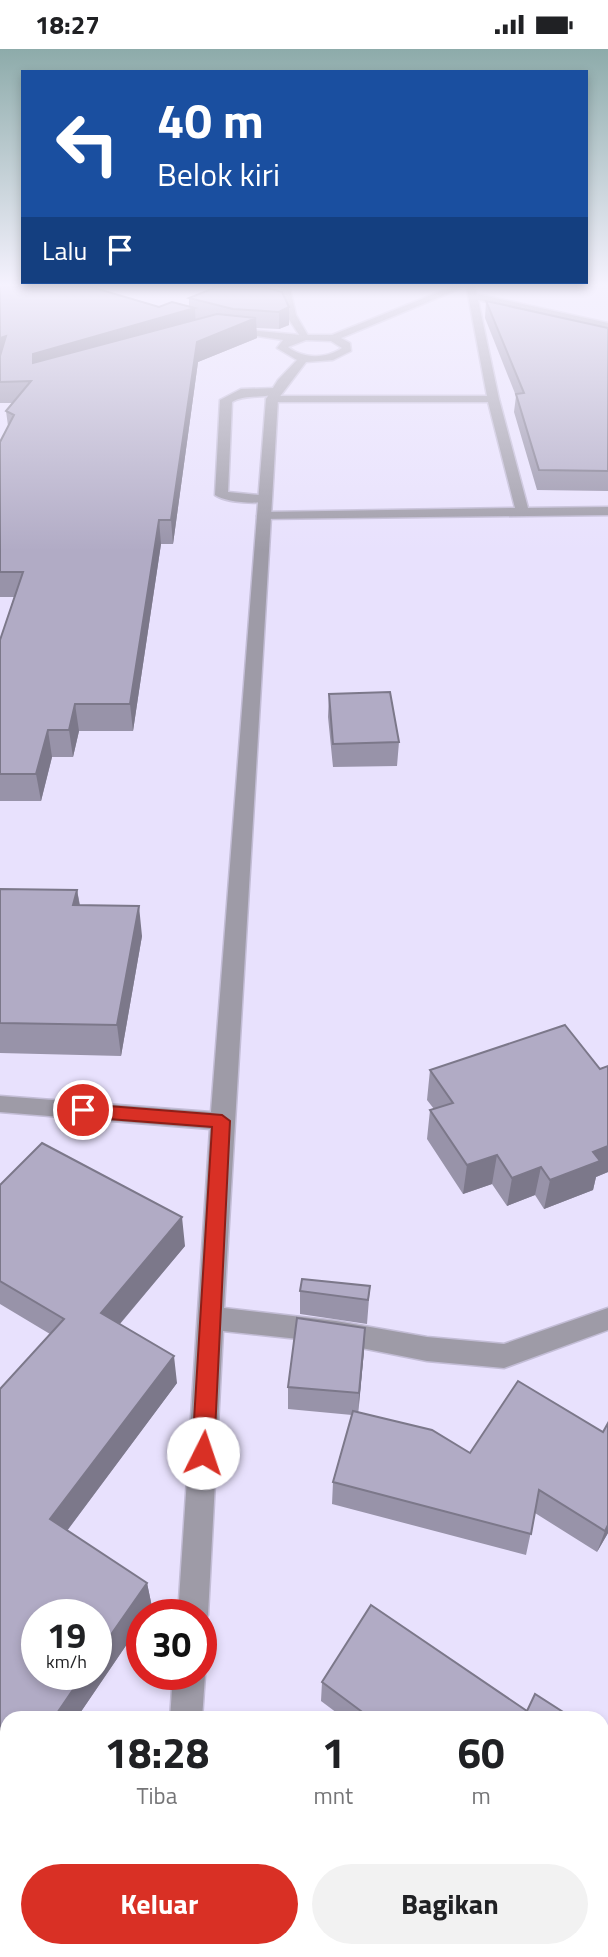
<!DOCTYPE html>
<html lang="id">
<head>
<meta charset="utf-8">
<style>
  body { margin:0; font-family:"Titillium Web",sans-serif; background:#f2f2f2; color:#202124; height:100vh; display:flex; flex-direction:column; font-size:26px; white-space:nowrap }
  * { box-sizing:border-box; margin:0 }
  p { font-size:23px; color:#757577 }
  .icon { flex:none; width:38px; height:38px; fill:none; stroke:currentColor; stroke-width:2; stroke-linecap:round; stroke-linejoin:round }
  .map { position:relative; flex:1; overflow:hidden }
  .drawer { position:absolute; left:0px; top:1662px; width:609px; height:247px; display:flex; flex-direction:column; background:#fff; border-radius:21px 21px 0 0; box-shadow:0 4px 10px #0003 }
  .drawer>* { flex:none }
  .top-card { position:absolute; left:21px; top:21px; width:567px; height:214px; border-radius:0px; box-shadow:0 4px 10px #0003; background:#1a4fa0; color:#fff; overflow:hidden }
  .speed { position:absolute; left:21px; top:1550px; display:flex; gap:14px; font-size:35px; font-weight:700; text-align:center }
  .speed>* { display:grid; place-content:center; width:91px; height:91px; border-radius:50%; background:#fff; box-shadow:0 4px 10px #0003; line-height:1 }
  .speed small { font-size:18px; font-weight:400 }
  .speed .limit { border:10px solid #d22; background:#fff; color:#111 }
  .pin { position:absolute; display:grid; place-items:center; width:60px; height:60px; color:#fff; margin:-30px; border:4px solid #fff; border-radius:50%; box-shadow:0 2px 7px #0007 }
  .me { position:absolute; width:77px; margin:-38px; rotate:4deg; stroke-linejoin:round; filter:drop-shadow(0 0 5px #0008) }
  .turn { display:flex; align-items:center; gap:24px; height:147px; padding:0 21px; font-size:32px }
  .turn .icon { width:91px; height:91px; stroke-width:2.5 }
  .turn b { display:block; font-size:49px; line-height:60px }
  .then { display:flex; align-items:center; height:66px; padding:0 21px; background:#0003; gap:14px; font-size:26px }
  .eta { display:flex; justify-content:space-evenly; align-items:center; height:119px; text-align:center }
  .eta b { font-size:42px; font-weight:700; line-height:49px }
  .button { display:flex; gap:14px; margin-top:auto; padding:14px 21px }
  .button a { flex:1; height:80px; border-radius:42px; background:#d93025; color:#fff; font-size:28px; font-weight:700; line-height:80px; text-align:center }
  .button a+a { background:#f2f2f2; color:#202124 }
  .status { display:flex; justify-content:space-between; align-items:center; height:49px; padding:0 35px; background:#fff; direction:ltr }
  .status svg { height:19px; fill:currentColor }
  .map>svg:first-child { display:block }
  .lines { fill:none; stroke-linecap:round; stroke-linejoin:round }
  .lane-casing { stroke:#c3bdd6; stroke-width:3 }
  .street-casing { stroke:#c3bdd6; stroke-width:3 }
  .lane { fill:#9e9ba7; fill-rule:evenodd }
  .street { fill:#9e9ba7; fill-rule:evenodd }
  .wall { fill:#9893a9 }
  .shaded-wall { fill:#7c788a }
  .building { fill:#b1abc5; stroke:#7c788a; stroke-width:2 }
  .route { fill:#d93025; stroke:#8d1f18; stroke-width:2 }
</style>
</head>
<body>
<div class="status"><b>18:27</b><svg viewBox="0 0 49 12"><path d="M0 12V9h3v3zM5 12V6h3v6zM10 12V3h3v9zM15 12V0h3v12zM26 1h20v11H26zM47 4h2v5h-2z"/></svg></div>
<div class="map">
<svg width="608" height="1908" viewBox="0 0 608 1908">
  <rect width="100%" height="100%" fill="#e8e1fd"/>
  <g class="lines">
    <defs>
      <path id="lane" d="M 280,235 L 289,235 L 296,266 L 310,290 L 302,290 L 286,266 Z
        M 466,235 L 474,235 L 477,245 L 608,274 L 608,280 L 478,251 L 499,350 L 528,459 L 608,458 L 608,466 L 259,470 L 257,467 L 264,463 L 515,459 L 488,353 L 272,353 L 266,350 L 272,347 L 487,347 Z
        M 241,340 L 276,339 L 282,342 C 268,351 247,344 232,353 L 228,443 L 270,447 L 271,450 C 262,457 224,453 215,446 L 220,351 Z"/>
      <path id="street" d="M 459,235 L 471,235 L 341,289 L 350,294 L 351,302 L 333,311 L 306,313 L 278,350 L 224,1259 L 336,1272 L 427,1288 L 504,1295 L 608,1259 L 608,1281 L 504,1319 L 427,1312 L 336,1294 L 223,1282 L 208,1566 L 201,1578 L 201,1566 L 178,1566 L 210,1080 L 0,1063 L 0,1047 L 211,1063 L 266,350 L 278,331 L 297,311 L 277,299 L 283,291 L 225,282 L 230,279 L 300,286 L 332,286 ZM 306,291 L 331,292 L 342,299 C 326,310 303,310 288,298 Z
        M 201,1617 L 205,1626 L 202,1670 L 170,1670 L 173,1626 L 201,1626 Z
        M 153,1902 L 189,1902 L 188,1908 L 152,1908 Z"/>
    </defs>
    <use href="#lane" class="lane-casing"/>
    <use href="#street" class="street-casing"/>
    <use href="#lane" class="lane"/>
    <use href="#street" class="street"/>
  </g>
  <path class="wall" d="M 0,235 L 159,258 L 189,257 L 189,249 L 282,243 L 289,276 L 279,280 L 256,279 L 257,289 L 198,313 L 173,495 L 161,495 L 133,682 L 79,682 L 73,708 L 52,708 L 41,752 L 0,752 L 0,591 L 14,548 L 0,548 L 0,393 L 8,377 L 6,362 L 13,354 L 0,354 Z
    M 486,252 L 608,279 L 608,442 L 537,441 L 514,363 L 516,347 L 485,269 Z
    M 329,645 L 399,693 L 397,717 L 333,718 L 328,668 Z
    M 0,840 L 77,841 L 80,856 L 142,887 L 121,1007 L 0,1004 Z
    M 608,1017 L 608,1123 L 596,1128 L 593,1141 L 544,1160 L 535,1146 L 507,1157 L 492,1135 L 463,1145 L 427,1090 L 430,1061 L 434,1060 L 427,1051 L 430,1021 L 600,1020 Z
    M 0,1136 L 185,1197 L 120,1275 L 177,1334 L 67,1482 L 147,1534 L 152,1558 L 146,1566 L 142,1566 L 142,1573 L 76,1670 L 7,1670 L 7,1724 L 0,1734 L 0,1340 L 50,1285 L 0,1255 Z
    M 370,1237 L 367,1275 L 300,1265 L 300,1242 Z
    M 364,1302 L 358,1363 L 470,1404 L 603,1383 L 608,1374 L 608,1484 L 597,1503 L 535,1464 L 526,1506 L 332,1455 L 333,1433 L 352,1366 L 288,1360 L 288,1338 Z
    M 322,1633 L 527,1662 L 574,1670 L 345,1670 L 321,1652 Z"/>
  <path class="shaded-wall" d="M 289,258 L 289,276 L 279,280 L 279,263 Z
    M 195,259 L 196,279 L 33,314 L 33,305 Z
    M 256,269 L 257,289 L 198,313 L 173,495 L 171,471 L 197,293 Z
    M 6,287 L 0,310 L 0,289 Z
    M 159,471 L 161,495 L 133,682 L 130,655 Z
    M 75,655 L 79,682 L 73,708 L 69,681 Z
    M 48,681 L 52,708 L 41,752 L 36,725 Z
    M 77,841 L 82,871 L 73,856 Z
    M 139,857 L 142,887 L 121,1007 L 117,976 Z
    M 608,1097 L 608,1123 L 596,1128 L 593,1141 L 544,1160 L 550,1131 L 593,1103 Z
    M 497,1106 L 492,1135 L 463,1145 L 467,1116 Z
    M 541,1118 L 535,1146 L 507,1157 L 512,1129 Z
    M 182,1168 L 185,1197 L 106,1291 L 101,1264 Z
    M 365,1279 L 364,1302 L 358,1367 L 359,1344 Z
    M 174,1307 L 177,1334 L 57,1495 L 50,1470 Z
    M 608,1476 L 608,1484 L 597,1503 L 605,1482 Z
    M 147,1534 L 152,1558 L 146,1566 L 142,1566 L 142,1573 L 76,1670 L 53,1670 L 83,1626 L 96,1626 L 96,1607 Z
    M 7,1690 L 7,1724 L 0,1734 L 0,1700 Z"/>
  <path class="building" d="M 0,235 L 81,235 L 159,258 L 172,253 L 195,259 L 33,305 L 33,314 L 217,265 L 256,269 L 197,293 L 171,471 L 159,471 L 130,655 L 75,655 L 69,681 L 48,681 L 36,725 L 0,725 L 0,591 L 23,523 L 0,523 L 0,393 L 14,366 L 6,362 L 31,332 L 0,333 L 0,307 L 6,287 L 0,289 Z
    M 224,235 L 253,235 L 282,243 L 289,258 L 279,263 L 233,260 L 189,249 Z
    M 486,252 L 608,279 L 608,422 L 539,421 L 516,345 L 524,344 Z
    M 390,643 L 399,693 L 333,695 L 329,645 Z
    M 0,840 L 77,841 L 73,856 L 139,857 L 117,976 L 0,974 Z
    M 565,976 L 600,1020 L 608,1017 L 608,1097 L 593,1103 L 600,1112 L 550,1131 L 541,1118 L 512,1129 L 497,1106 L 467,1116 L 430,1061 L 453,1054 L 430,1021 Z
    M 42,1094 L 182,1168 L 101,1264 L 174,1307 L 50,1470 L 147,1534 L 96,1607 L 96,1566 L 37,1566 L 37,1626 L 83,1626 L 53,1670 L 7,1670 L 7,1690 L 0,1700 L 0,1340 L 64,1270 L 0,1232 L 0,1136 Z
    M 302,1230 L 370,1237 L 368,1251 L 300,1242 Z
    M 297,1269 L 365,1279 L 359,1344 L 288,1338 Z
    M 518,1332 L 603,1383 L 608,1374 L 608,1476 L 605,1482 L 539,1441 L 531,1485 L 333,1433 L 353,1362 L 432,1381 L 470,1404 Z
    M 371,1556 L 527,1662 L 535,1645 L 574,1670 L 363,1670 L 365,1665 L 322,1633 Z
    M 602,1876 L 608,1883 L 608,1908 L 299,1908 L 302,1902 L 602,1902 Z"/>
  <linearGradient id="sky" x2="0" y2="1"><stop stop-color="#8dabaa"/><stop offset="0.47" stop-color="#f5f2fe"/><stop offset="1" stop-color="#f5f2fe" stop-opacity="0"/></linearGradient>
  <rect width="608" height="502" fill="url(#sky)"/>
  <path class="route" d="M 83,1055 L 222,1066 L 230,1072 L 214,1404 L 211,1411 L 203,1414 L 196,1411 L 192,1404 L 212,1078 L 83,1068 L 75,1061 Z"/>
</svg>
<div class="speed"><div>19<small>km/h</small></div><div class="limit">30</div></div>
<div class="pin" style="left:83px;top:1061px;background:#d93025"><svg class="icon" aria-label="arrive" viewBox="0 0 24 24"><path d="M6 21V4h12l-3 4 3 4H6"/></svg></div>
<svg class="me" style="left:203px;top:1404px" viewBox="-20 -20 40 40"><circle r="19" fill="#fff"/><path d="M0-13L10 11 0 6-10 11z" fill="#d93025"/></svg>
<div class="top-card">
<div class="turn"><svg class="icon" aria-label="left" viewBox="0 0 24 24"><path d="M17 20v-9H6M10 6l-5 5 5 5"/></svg><div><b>40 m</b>Belok kiri</div></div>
<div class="then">Lalu<svg class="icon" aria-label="arrive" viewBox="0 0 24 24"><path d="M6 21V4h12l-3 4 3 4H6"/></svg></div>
</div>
<section class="drawer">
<div class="eta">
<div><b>18:28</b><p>Tiba</p></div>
<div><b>1</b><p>mnt</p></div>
<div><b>60</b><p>m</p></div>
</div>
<div class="button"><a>Keluar</a><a>Bagikan</a></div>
</section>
</div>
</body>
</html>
